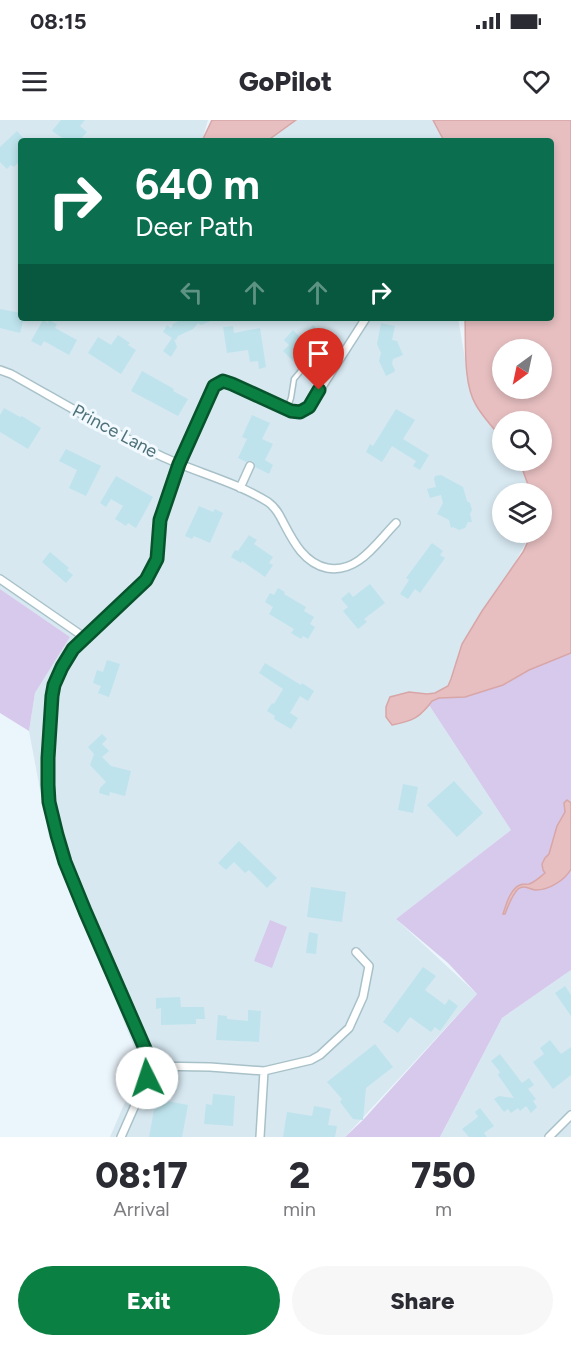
<!DOCTYPE html>
<html lang="en">
<head>
<meta charset="utf-8">
<style>
  body { margin:0; font-family:Figtree,sans-serif; background:#f7f7f7; color:#2b2b33; height:100vh; display:flex; flex-direction:column; font-size:22px; white-space:nowrap }
  * { box-sizing:border-box; margin:0 }
  p { font-size:20px; color:#7c7c81 }
  .icon { flex:none; width:33px; height:33px; fill:none; stroke:currentColor; stroke-width:2; stroke-linecap:round; stroke-linejoin:round }
  .map { position:relative; height:1017px; overflow:hidden }
  .panel { display:flex; flex-direction:column; background:#fff; flex:1 }
  .panel>* { flex:none }
  .banner { position:absolute; left:18px; top:18px; width:536px; height:183px; border-radius:6px; box-shadow:0 3px 9px #0003; background:#0b6e4f; color:#fff; overflow:hidden }
  .needle { width:39px; rotate:213deg }
  .controls { position:absolute; left:492px; top:219px; display:grid; gap:12px }
  .controls a { display:grid; place-items:center; width:60px; height:60px; border-radius:50%; background:#fff; box-shadow:0 3px 9px #0003; font-size:30px }
  .pin { position:absolute; display:grid; place-items:center; width:51px; height:51px; color:#fff; margin:-62px -26px; border-radius:50% 50% 50% 0; rotate:-45deg; box-shadow:0 0 6px #0007 }
  .pin .icon { rotate:45deg }
  .me { position:absolute; width:66px; margin:-33px; rotate:356deg; stroke-linejoin:round; filter:drop-shadow(0 0 4px #0008) }
  .turn { display:flex; align-items:center; gap:21px; height:126px; padding:0 18px; font-size:27px }
  .turn .icon { width:78px; height:78px; stroke-width:2.5 }
  .turn b { display:block; font-size:42px; line-height:51px }
  .lanes { display:flex; align-items:center; height:57px; padding:0 18px; background:#0003; justify-content:center; gap:30px; direction:ltr }
  .lanes .off { opacity:.35 }
  .eta { display:flex; justify-content:space-evenly; align-items:center; height:102px; text-align:center }
  .eta b { font-size:36px; font-weight:800; line-height:42px }
  .cta { display:flex; gap:12px; margin-top:auto; padding:12px 18px }
  .cta a { flex:1; height:69px; border-radius:36px; background:#0b8043; color:#fff; font-size:24px; font-weight:800; line-height:69px; text-align:center }
  .cta a+a { background:#f7f7f7; color:#2b2b33 }
  .status { display:flex; justify-content:space-between; align-items:center; height:42px; padding:0 30px; background:#fff; direction:ltr }
  .status svg { height:16px; fill:currentColor }
  header { display:flex; justify-content:space-between; align-items:center; height:78px; padding:0 18px; background:#fff; font-size:27px; font-weight:800 }
  .map>svg:first-child { display:block }
  .residential { fill:#d7e8f1 }
  .green { fill:#d7c9eb }
  .water { fill:#e7bfc1; stroke:#d8a6a7; stroke-width:1.5; fill-rule:evenodd }
  .building { fill:#bee3ec }
  .lines { fill:none; stroke-linecap:round; stroke-linejoin:round }
  .service-casing { stroke:#a8c1c8; stroke-width:7 }
  .minor-casing { stroke:#a8c1c8; stroke-width:10 }
  .service { stroke:#fff; stroke-width:4 }
  .minor { stroke:#fff; stroke-width:7 }
  .route-casing { stroke:#07532c; stroke-width:15 }
  .route { stroke:#0b8043; stroke-width:10 }
  .labels { text-anchor:middle; dominant-baseline:central; stroke-width:6; stroke-linejoin:round; paint-order:stroke }
  .street-label { font-size:18px; fill:#4e7178; stroke:#f2f9ff }
</style>
</head>
<body>
<div class="status"><b>08:15</b><svg viewBox="0 0 49 12"><path d="M0 12V9h3v3zM5 12V6h3v6zM10 12V3h3v9zM15 12V0h3v12zM26 1h20v11H26zM47 4h2v5h-2z"/></svg></div>
<header><svg class="icon" aria-label="menu" viewBox="0 0 24 24"><path d="M4 6h16M4 12h16M4 18h16"/></svg>GoPilot<svg class="icon" aria-label="heart" viewBox="0 0 24 24"><path d="M12 20l-8-8c-3-5 5-10 8-4 3-6 11-1 8 4z"/></svg></header>
<div class="map">
<svg width="571" height="1017" viewBox="0 0 571 1017">
  <rect width="100%" height="100%" fill="#ebf5fc"/>
  <path class="residential" d="M 0,0 L 208,0 L 202,21 L 21,21 L 21,198 L 458,198 L 470,267 L 502,317 L 502,340 L 518,341 L 521,346 L 530,370 L 531,373 L 502,374 L 502,412 L 531,413 L 448,566 L 435,573 L 390,577 L 405,602 L 424,593 L 429,585 L 511,710 L 396,799 L 477,874 L 345,1017 L 110,1017 L 141,945 L 80,789 L 49,717 L 29,611 L 35,573 L 70,517 L 0,469 Z
    M 297,0 L 433,0 L 438,8 L 442,21 L 268,21 Z
    M 571,850 L 571,1017 L 440,1017 L 502,898 Z"/>
  <path class="green" d="M 0,469 L 70,517 L 35,573 L 29,611 L 0,593 Z
    M 571,533 L 571,850 L 502,898 L 440,1017 L 345,1017 L 363,1000 L 477,874 L 448,843 L 396,799 L 511,710 L 429,585 L 432,581 L 439,578 L 503,565 L 529,550 Z
    M 270,800 L 287,807 L 272,848 L 254,841 Z"/>
  <path class="water" d="M 212,0 L 296,0 L 267,21 L 202,21 Z
    M 433,0 L 571,0 L 571,533 L 529,550 L 503,565 L 465,577 L 439,578 L 432,581 C 420,598 412,601 392,605 L 386,597 L 386,587 L 390,577 L 409,572 L 427,574 L 435,573 L 448,566 L 451,559 L 462,524 L 482,491 L 523,432 L 532,413 L 542,412 L 542,374 L 531,373 L 522,348 L 518,341 L 542,340 L 542,302 L 502,302 L 502,318 C 493,308 483,297 476,285 C 463,264 466,223 465,198 L 550,198 L 550,21 L 444,21 ZM 502,230 L 542,230 L 542,268 L 502,268 Z
    M 567,680 L 571,683 L 571,749 C 565,760 549,770 536,770 C 530,770 525,764 518,769 C 512,775 508,786 505,794 L 503,794 C 506,785 510,769 520,765 C 522,764 526,764 529,764 C 535,762 540,757 545,753 L 543,750 L 542,744 L 545,738 L 549,734 L 557,706 L 565,692 L 564,683 Z"/>
  <path class="building" d="M 61,0 L 85,0 L 80,6 L 87,12 L 79,21 L 67,21 L 52,11 Z
    M 17,11 L 26,21 L 21,21 L 21,40 L 14,47 L 11,45 L 7,49 L 0,42 L 0,27 Z
    M 0,189 L 21,193 L 21,198 L 24,198 L 20,213 L 0,208 Z
    M 179,198 L 218,198 L 201,205 L 198,203 L 193,209 L 178,216 L 176,220 L 174,219 L 177,227 L 171,237 L 163,231 L 172,218 L 163,212 L 167,205 L 171,208 L 173,204 L 180,200 Z
    M 43,200 L 48,203 L 49,200 L 57,204 L 55,208 L 77,220 L 69,235 L 44,221 L 41,226 L 31,221 Z
    M 381,203 L 395,206 L 392,220 L 397,221 L 403,235 L 393,239 L 392,244 L 395,250 L 394,252 L 386,256 L 379,241 L 381,233 L 377,224 Z
    M 313,205 L 322,214 L 318,219 L 320,220 L 296,244 L 283,231 L 289,225 L 284,220 L 293,210 L 301,218 Z
    M 233,206 L 234,213 L 260,208 L 266,247 L 259,249 L 258,241 L 250,242 L 248,230 L 227,233 L 223,207 Z
    M 118,215 L 130,223 L 128,225 L 136,230 L 121,254 L 88,233 L 98,217 L 111,225 Z
    M 142,251 L 174,269 L 173,271 L 188,279 L 178,296 L 131,271 Z
    M 4,288 L 20,297 L 22,296 L 41,308 L 28,329 L 0,312 L 0,295 Z
    M 396,289 L 415,300 L 403,319 L 429,335 L 420,350 L 413,346 L 416,341 L 392,326 L 382,342 L 366,332 L 370,324 L 373,326 Z
    M 252,295 L 270,303 L 262,319 L 273,324 L 265,340 L 273,345 L 269,354 L 255,347 L 253,341 L 249,341 L 246,342 L 238,338 L 247,319 L 242,317 Z
    M 66,329 L 101,346 L 86,376 L 69,368 L 77,350 L 59,341 Z
    M 441,355 L 463,367 L 467,381 L 470,383 L 472,390 L 470,394 L 472,402 L 468,402 L 465,408 L 459,410 L 453,407 L 451,408 L 449,400 L 437,394 L 443,383 L 441,375 L 430,378 L 427,369 L 436,367 L 434,359 L 435,356 Z
    M 116,356 L 153,377 L 136,408 L 128,403 L 126,406 L 115,399 L 123,386 L 111,379 L 106,387 L 100,383 Z
    M 199,386 L 213,392 L 215,389 L 223,393 L 210,423 L 194,416 L 192,419 L 185,416 Z
    M 249,415 L 257,420 L 254,424 L 273,437 L 269,443 L 273,445 L 265,457 L 242,441 L 241,443 L 231,437 L 235,430 L 238,431 Z
    M 432,423 L 443,431 L 440,435 L 445,438 L 420,473 L 415,469 L 408,479 L 400,474 L 409,460 L 406,458 Z
    M 50,432 L 69,448 L 67,450 L 73,455 L 66,463 L 42,442 Z
    M 370,464 L 385,483 L 364,499 L 367,502 L 358,509 L 343,491 L 348,487 L 341,479 L 349,472 L 353,477 Z
    M 278,468 L 285,472 L 284,474 L 306,487 L 304,491 L 314,497 L 310,504 L 315,507 L 308,519 L 303,516 L 301,519 L 291,513 L 294,509 L 269,494 L 273,487 L 265,482 L 270,473 L 274,475 Z
    M 107,540 L 120,544 L 109,577 L 98,573 L 101,566 L 93,563 L 97,550 L 103,552 Z
    M 265,543 L 301,565 L 302,563 L 314,571 L 308,581 L 300,576 L 290,593 L 298,598 L 291,609 L 274,599 L 275,596 L 267,591 L 272,583 L 274,584 L 283,569 L 259,553 Z
    M 102,614 L 107,619 L 102,624 L 109,631 L 102,637 L 111,646 L 131,651 L 125,676 L 110,672 L 109,676 L 99,673 L 100,668 L 106,662 L 90,645 L 94,634 L 88,627 Z
    M 454,661 L 483,693 L 457,717 L 427,685 Z
    M 403,664 L 418,667 L 413,693 L 398,690 Z
    M 239,721 L 277,758 L 267,768 L 249,750 L 245,753 L 234,742 L 226,750 L 218,743 Z
    M 311,767 L 346,772 L 342,802 L 307,797 Z
    M 309,812 L 318,814 L 316,834 L 306,833 Z
    M 423,847 L 436,856 L 425,870 L 445,885 L 449,879 L 458,886 L 440,911 L 435,907 L 431,912 L 410,897 L 398,913 L 383,902 Z
    M 565,866 L 571,875 L 571,896 L 555,873 Z
    M 180,877 L 181,887 L 204,887 L 205,899 L 196,899 L 196,904 L 161,905 L 161,888 L 156,889 L 156,878 Z
    M 248,890 L 261,891 L 259,922 L 216,920 L 218,895 L 227,896 L 227,899 L 248,901 Z
    M 550,920 L 561,934 L 571,927 L 571,955 L 553,969 L 533,942 L 544,934 L 540,928 Z
    M 375,924 L 393,947 L 366,968 L 363,1000 L 353,999 L 340,982 L 342,979 L 327,962 Z
    M 500,934 L 522,963 L 529,958 L 534,965 L 528,969 L 536,979 L 533,981 L 537,987 L 531,993 L 526,986 L 520,991 L 518,988 L 511,993 L 508,989 L 504,992 L 494,979 L 499,976 L 514,978 L 498,955 L 500,952 L 491,941 Z
    M 213,974 L 235,976 L 233,1006 L 204,1004 L 206,984 L 212,985 Z
    M 156,979 L 188,985 L 182,1017 L 149,1017 Z
    M 314,986 L 331,989 L 328,1005 L 337,1006 L 335,1017 L 283,1017 L 287,992 L 312,996 Z
    M 480,988 L 494,1006 L 484,1013 L 487,1017 L 469,1017 L 462,1009 L 478,997 L 475,992 Z"/>
  <g class="lines">
    <defs>
      <path id="service" d="M 287,289 L 291,278 L 294,259 L 310,240 L 323,229 L 330,230 L 341,236"/>
      <path id="minor" d="M 0,250 L 11,254 C 61,282 111,312 163,337 C 198,353 236,362 268,382 C 275,387 278,392 282,400 C 292,419 303,443 327,448 C 358,454 377,422 396,403
        M 240,368 L 250,346
        M 0,459 L 84,517
        M 150,946 L 210,947 L 264,951 L 311,940 L 320,935 L 349,908 L 363,877 L 369,846 L 356,832
        M 121,1017 L 147,958 L 150,946 L 146,931 L 95,814 L 65,742 L 57,715 L 49,682 L 48,665 L 48,638 L 52,577 L 54,565 L 62,547 L 73,529 L 146,460 L 157,439 L 160,400 L 179,344 L 214,266 L 223,261 L 232,264 L 291,291 C 299,292 302,292 309,287 L 366,198
        M 260,1017 L 264,951
        M 549,1017 L 571,995"/>
    </defs>
    <use href="#service" class="service-casing"/>
    <use href="#minor" class="minor-casing"/>
    <use href="#service" class="service"/>
    <use href="#minor" class="minor"/>
  </g>
  <g class="lines">
    <defs>
      <path id="route" d="M 147,958 L 150,946 L 146,931 L 85,791 L 65,742 L 57,715 L 49,682 L 48,665 L 48,638 L 52,576 L 54,565 L 62,547 L 73,529 L 146,460 L 157,439 L 160,400 L 179,344 L 214,266 L 223,261 L 232,264 L 291,291 L 300,292 L 309,287 L 319,270"/>
    </defs>
    <use href="#route" class="route-casing"/>
    <use href="#route" class="route"/>
  </g>
  <g class="labels">
    <g class="street-label">
      <text transform="translate(115 311) rotate(28)">Prince Lane</text>
    </g>
  </g>
</svg>
<div class="controls">
<a><svg class="needle" viewBox="-14 -14 28 28"><path d="M0-13l5 13h-10z" fill="#e53935"/><path d="M0 13l5-13h-10z" fill="#7c7c81"/></svg></a>
<a><svg class="icon" aria-label="search" viewBox="0 0 24 24"><circle cx="10" cy="10" r="6"/><path d="M15 15l6 6"/></svg></a>
<a><svg class="icon" aria-label="layers" viewBox="0 0 24 24"><path d="M12 4l9 5-9 5-9-5zM3 14l9 5 9-5"/></svg></a>
</div>
<div class="pin" style="left:319px;top:270px;background:#d93025"><svg class="icon" aria-label="arrive" viewBox="0 0 24 24"><path d="M6 21V4h12l-3 4 3 4H6"/></svg></div>
<svg class="me" style="left:147px;top:958px" viewBox="-20 -20 40 40"><circle r="19" fill="#fff"/><path d="M0-13L10 11 0 6-10 11z" fill="#0b8043"/></svg>
<div class="banner">
<div class="turn"><svg class="icon" aria-label="right" viewBox="0 0 24 24"><path d="M7 20v-9h11M14 6l5 5-5 5"/></svg><div><b>640 m</b>Deer Path</div></div>
<div class="lanes"><svg class="icon off" aria-label="left" viewBox="0 0 24 24"><path d="M17 20v-9H6M10 6l-5 5 5 5"/></svg><svg class="icon off" aria-label="ahead" viewBox="0 0 24 24"><path d="M12 20V5M6 11l6-6 6 6"/></svg><svg class="icon off" aria-label="ahead" viewBox="0 0 24 24"><path d="M12 20V5M6 11l6-6 6 6"/></svg><svg class="icon" aria-label="right" viewBox="0 0 24 24"><path d="M7 20v-9h11M14 6l5 5-5 5"/></svg></div>
</div>
</div>
<section class="panel">
<div class="eta">
<div><b>08:17</b><p>Arrival</p></div>
<div><b>2</b><p>min</p></div>
<div><b>750</b><p>m</p></div>
</div>
<div class="cta"><a>Exit</a><a>Share</a></div>
</section>
</body>
</html>
